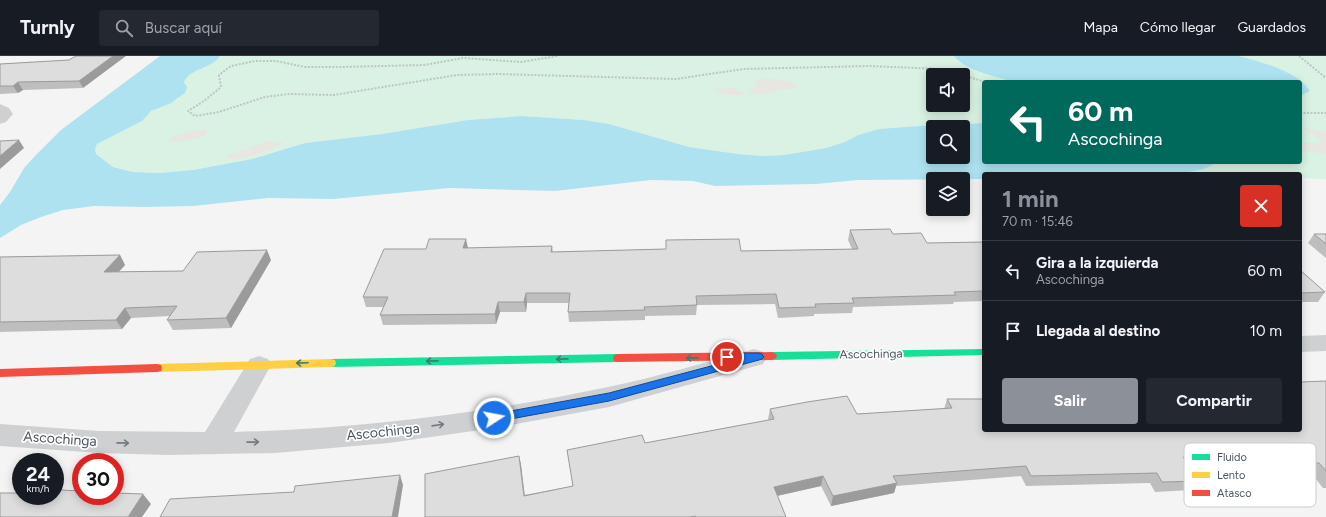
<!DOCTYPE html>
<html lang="es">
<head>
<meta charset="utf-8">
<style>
  body { margin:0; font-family:Figtree,sans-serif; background:#242831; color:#f1f3f6; height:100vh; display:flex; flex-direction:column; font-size:15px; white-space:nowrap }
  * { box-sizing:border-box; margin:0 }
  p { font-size:13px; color:#9ea1a6 }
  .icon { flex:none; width:22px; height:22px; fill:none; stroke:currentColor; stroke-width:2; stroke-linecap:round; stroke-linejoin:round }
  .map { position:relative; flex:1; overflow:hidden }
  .details { position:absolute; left:982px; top:116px; width:320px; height:260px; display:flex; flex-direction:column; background:#171b24; border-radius:4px; box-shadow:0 2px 10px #0003 }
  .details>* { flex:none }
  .hud { position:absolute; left:982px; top:24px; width:320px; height:84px; border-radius:4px; box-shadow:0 2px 10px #0003; background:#00695c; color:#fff; overflow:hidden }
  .controls { position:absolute; left:926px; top:12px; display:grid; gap:8px }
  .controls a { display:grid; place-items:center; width:44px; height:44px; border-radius:4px; background:#171b24; box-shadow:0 2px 10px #0003; font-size:20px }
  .speed { position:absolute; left:12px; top:397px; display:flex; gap:8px; font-size:20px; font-weight:700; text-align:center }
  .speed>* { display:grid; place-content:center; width:52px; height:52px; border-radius:50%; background:#171b24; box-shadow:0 2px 10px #0003; line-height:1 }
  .speed small { font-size:10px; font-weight:400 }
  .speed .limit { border:6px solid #d22; background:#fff; color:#111 }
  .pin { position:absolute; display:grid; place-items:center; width:34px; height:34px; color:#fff; margin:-17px; border:2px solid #fff; border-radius:50%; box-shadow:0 1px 4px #0007 }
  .me { position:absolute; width:44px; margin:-22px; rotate:79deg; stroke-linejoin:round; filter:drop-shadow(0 0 3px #0008) }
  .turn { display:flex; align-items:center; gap:14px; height:84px; padding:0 20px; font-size:18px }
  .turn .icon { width:52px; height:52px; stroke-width:2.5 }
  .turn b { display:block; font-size:28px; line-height:34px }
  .round { display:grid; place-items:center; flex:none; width:42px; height:42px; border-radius:4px; background:#242831 }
  .headline { display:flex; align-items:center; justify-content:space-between; height:68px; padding:0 20px }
  h1 { font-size:24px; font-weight:700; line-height:30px; color:#8c9099 }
  .cta { display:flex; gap:8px; margin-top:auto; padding:8px 20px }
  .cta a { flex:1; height:46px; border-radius:4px; background:#8c9099; color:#fff; font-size:16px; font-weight:700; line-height:46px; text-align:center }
  .cta a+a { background:#242831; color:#f1f3f6 }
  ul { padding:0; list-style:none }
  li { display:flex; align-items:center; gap:12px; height:60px; padding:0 20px; border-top:1px solid #363941 }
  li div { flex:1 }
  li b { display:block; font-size:15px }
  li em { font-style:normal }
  header { display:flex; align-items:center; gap:24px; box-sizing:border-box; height:56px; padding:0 20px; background:#171b24; border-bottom:1px solid #363941 }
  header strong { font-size:19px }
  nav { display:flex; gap:22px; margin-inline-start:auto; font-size:14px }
  .search { width:280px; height:36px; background:#242831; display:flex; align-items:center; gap:10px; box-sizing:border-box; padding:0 14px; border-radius:4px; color:#9ea1a6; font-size:15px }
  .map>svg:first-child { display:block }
  .green { fill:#d9f2e3; fill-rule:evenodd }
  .sand { fill:#e7e6e1 }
  .water { fill:#aee2f0; fill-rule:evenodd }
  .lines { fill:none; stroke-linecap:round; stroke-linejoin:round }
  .path { stroke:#bcc7c4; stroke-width:2; stroke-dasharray:2 1.5; stroke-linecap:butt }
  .street { fill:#ced0d2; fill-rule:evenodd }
  .fast { fill:#16e098; fill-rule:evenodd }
  .slow { fill:#ffcf43; fill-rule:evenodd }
  .jam { fill:#f24e42; fill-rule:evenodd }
  .wall { fill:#bebebf }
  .shaded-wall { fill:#9b9b9b }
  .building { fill:#ddddde; stroke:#9b9b9b }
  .oneway { stroke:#3a7f72 }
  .oneway2 { stroke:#727b83 }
  .route { fill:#1a73e8; stroke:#114b97 }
  .labels { text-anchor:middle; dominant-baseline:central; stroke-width:3.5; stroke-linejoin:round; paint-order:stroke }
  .street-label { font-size:12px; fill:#4a5661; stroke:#fff }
  .near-street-label { font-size:14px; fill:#4a5661; stroke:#fff }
  .key { fill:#fff; stroke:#c9ccd0; stroke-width:1 }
  .key-label { font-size:11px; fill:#4a5661 }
</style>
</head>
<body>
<header>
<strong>Turnly</strong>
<div class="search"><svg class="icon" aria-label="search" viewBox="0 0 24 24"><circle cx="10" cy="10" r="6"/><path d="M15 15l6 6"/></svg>Buscar aquí</div>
<nav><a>Mapa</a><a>Cómo llegar</a><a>Guardados</a></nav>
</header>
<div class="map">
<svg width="1326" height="461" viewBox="0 0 1326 461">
  <rect width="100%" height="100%" fill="#f4f4f4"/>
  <path class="green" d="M 220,0 L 1326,0 L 1326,123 L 1300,122 L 1300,118 L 1184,117 L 1204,113 L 1213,109 L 1212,106 L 1300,106 L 1300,26 L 984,26 L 984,67 L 918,70 L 879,73 L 858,79 L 845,86 L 826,92 L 784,99 L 763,100 L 738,98 L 689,91 L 609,68 L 584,64 L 522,60 L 468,64 L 382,78 L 305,87 L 252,103 L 193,114 L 159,117 L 133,116 L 113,111 L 96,98 L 95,93 L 97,88 L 142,65 L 151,55 L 178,43 L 187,31 L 184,26 C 190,12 212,13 220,0 ZM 933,19 L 963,19 L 963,49 L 933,49 Z"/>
  <path class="sand" d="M 765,22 L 788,25 L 798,31 C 792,34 786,32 779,34 C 768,38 758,42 748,35 L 757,30 L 754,24 Z
    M 733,31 L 745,38 L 744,39 L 725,39 L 713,33 Z
    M 1300,71 L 1326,76 L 1326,98 L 1300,94 L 1300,87 L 1318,87 L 1322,85 L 1315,79 Z
    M 205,74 L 208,76 C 201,85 179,86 168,86 L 171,81 C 182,77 193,74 205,74 Z
    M 269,85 L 283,86 L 282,88 C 266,96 245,104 227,103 L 228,99 Z"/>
  <path class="water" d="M 160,0 L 220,0 C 212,13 190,12 184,26 L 187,31 L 185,37 L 171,47 L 151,55 L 142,65 L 97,88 L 95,93 L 96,98 L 113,111 L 133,116 L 159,117 L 193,114 L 252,103 L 305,87 L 382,78 L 468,64 L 522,60 L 584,64 L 609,68 L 689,91 L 738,98 L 763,100 L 784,99 L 826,92 L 845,86 L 858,79 L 879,73 L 918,70 L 984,67 L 984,106 L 1212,106 L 1213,109 L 1204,113 L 1184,117 L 984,118 L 984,123 L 858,124 L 816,128 L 715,130 L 693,125 L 651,124 L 555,135 L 450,132 L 333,143 L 268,142 L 193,150 L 145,151 L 94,150 L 63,154 L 41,161 L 21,169 L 0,182 L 0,149 L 10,136 L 24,112 L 35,100 L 61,74 L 81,59 ZM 933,71 L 963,71 L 963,101 L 933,101 Z
    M 954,0 L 1238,0 C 1261,6 1297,15 1310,35 L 1300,40 L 1300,26 L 1017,26 C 1000,22 966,15 954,0 Z"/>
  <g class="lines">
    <path class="path" d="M 557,0 L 521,6 L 463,2 L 424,9 L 340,11 L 305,11 L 276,5 L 255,5 L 231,10 L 219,19 L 221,31 L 204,45 L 188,55 L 195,60 L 219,56 L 265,41 L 289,38 L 334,39 L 457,19 L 497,18 L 676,23 L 743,13 L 869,10 L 941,13 L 962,19
      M 1299,0 L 1326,22
      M 963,19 L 985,26
      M 1300,57 L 1326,57"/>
    <path class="street" d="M 0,48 L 9,52 L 13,58 L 6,66 L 0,68 Z
      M 1326,279 L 1326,295 L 1300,296 L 1300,280 Z
      M 754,293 L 763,296 L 766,302 L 763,308 L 609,351 L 494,372 L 389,387 L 275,397 L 169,399 L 99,397 L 0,390 L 0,368 L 99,375 L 205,376 L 250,303 L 259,300 L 268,303 L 271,309 L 234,376 C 359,373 485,357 608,331 C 657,321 706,306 754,293 Z"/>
    <path class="fast" d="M 984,293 L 984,299 L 772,304 L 768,302 L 767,300 L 768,298 L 772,296 Z
      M 618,298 L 622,299 L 623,302 L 622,305 L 618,306 L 331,311 L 327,310 L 326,307 L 327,304 L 331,303 Z"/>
    <path class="slow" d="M 331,303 L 335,304 L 336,307 L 335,310 L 331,311 L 157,316 L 153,315 L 152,312 L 153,309 L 157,308 Z"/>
    <path class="jam" d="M 772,296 L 776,298 L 777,300 L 776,302 L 772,304 L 618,306 L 614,305 L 613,302 L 614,299 L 618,298 Z
      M 157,308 L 161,309 L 162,312 L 161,315 L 157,316 L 0,321 L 0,313 Z"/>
  </g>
  <path class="wall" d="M 69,4 L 83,32 L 23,34 L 18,37 L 0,38 L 0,8 Z
    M 850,174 L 893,178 L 927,187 L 984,186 L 984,245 L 954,246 L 953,248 L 853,251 L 852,257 L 814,258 L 814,260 L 778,262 L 775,248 L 697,249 L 696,259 L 645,260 L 645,264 L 569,266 L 568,256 L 569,247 L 527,247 L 526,256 L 500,256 L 496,268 L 383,269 L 380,259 L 384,251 L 366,251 L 363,241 L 426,193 L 552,190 L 553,196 L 666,193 L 666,184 L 741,195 L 852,193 L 848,184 Z
    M 1314,178 L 1326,178 L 1326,202 L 1308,187 Z
    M 120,199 L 125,209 L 118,216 L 183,215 L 271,204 L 231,272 L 173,274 L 167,264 L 170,260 L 131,262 L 122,273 L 0,276 L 0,201 Z
    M 1300,214 L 1325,236 L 1318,246 L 1300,246 Z
    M 1326,325 L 1326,432 L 1323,432 L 1311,417 L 1268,417 L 1262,409 L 1189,410 L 1199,425 L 1192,434 L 1155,436 L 1150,427 L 1026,430 L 1021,420 L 896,430 L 894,437 L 831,450 L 821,430 L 777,440 L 786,461 L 425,461 L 519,400 L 521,409 L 524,439 L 573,430 L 567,394 L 645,387 L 769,364 L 768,363 L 770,353 L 857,358 L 944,353 L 947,343 L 1300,374 Z"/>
  <path class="shaded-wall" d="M 113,0 L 126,0 L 83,32 L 79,25 Z
    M 18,26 L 23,34 L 18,37 L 13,30 Z
    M 19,84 L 24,92 L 0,113 L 0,100 Z
    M 466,183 L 468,192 L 463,192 Z
    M 267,194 L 271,204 L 231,272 L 226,262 Z
    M 120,199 L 125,209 L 110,226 L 104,216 Z
    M 526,237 L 527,247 L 526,256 L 524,246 Z
    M 498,246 L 500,256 L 496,268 L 495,258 Z
    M 125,252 L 131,262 L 122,273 L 116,264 Z
    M 519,400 L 521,409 L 526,449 L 524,440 Z
    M 400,419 L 403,429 L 398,461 L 392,461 Z
    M 823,420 L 821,430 L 772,441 L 774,431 Z
    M 897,427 L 894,437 L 831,450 L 833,440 Z
    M 143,438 L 151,448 L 142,461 L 128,461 Z"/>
  <path class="building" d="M 76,0 L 113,0 L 79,25 L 18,26 L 13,30 L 0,30 L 0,8 L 69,4 Z
    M 19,84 L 0,100 L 0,85 Z
    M 890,173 L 893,178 L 921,177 L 927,187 L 984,186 L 984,235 L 954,236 L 956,239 L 852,242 L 854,247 L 815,248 L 816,251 L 779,252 L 776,238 L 696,240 L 697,249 L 644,251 L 645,254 L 568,256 L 570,237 L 526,237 L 524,246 L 498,246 L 495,258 L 380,259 L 388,241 L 363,241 L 384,193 L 426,193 L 429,183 L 466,183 L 463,192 L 552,190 L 551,196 L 666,193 L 666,184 L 739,183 L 741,195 L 858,193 L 850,174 Z
    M 1314,178 L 1326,178 L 1326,188 Z
    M 267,194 L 226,262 L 167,264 L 177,250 L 125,252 L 116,264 L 0,266 L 0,201 L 120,199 L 104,216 L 183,215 L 197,196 Z
    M 1300,214 L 1325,236 L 1300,237 Z
    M 1326,325 L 1326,415 L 1319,407 L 1276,407 L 1270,399 L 1183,401 L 1199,425 L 1162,426 L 1157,417 L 1031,420 L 1026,410 L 893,420 L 897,427 L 833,440 L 823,420 L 774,431 L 786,461 L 696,461 L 695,460 L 690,461 L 425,461 L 425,418 L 519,400 L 524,440 L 573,430 L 567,394 L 642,379 L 645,387 L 774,363 L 770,353 L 807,346 L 847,340 L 857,358 L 952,352 L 947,343 L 984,343 L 984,374 L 1300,374 L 1300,326 Z
    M 400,419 L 392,461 L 160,461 L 170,443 L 294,436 L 295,430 Z
    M 61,434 L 81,435 L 81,440 L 115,440 L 115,437 L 143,438 L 128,461 L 0,461 L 0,437 L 21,437 L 21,440 L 55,440 L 55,439 L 57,439 Z"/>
  <defs><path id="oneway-shaft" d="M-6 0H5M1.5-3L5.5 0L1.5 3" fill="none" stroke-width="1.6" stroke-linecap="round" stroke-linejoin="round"/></defs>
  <g class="oneway">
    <use href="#oneway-shaft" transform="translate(692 302) rotate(179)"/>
    <use href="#oneway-shaft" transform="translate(562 303) rotate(179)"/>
    <use href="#oneway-shaft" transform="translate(432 305) rotate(179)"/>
    <use href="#oneway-shaft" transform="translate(302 307) rotate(178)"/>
  </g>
  <g class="oneway2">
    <use href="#oneway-shaft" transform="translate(438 369) rotate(-8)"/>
    <use href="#oneway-shaft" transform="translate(253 386) rotate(-1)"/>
    <use href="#oneway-shaft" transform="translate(123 387) rotate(1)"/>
  </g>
  <path class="route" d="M 727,297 L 759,297 L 762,298 L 764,301 L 762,303 L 759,304 L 609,345 L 494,366 L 490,365 L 488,362 L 490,359 L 494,358 L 609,337 L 730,305 L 724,304 L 722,301 L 724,298 Z"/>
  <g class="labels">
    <g class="street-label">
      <text transform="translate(871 298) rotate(-1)">Ascochinga</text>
    </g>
    <g class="near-street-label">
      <text transform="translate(383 376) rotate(-6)">Ascochinga</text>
      <text transform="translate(60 383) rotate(4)">Ascochinga</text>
    </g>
  </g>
  <rect x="1184" y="387" width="132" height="64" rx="6" class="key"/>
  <rect x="1192" y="398" width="18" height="6" fill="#16e098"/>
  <rect x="1192" y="416" width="18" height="6" fill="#ffcf43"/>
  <rect x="1192" y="434" width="18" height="6" fill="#f24e42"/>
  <g class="key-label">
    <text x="1217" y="405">Fluido</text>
    <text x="1217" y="423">Lento</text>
    <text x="1217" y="441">Atasco</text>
  </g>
</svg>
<div class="controls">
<a><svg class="icon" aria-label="sound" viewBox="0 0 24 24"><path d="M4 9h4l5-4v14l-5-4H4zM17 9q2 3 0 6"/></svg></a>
<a><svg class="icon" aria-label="search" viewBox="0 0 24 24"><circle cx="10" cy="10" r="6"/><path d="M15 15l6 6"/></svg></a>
<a><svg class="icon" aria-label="layers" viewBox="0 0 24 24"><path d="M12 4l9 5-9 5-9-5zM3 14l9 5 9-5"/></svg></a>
</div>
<div class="speed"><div>24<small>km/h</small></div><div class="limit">30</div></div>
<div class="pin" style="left:727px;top:301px;background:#d93025"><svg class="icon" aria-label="arrive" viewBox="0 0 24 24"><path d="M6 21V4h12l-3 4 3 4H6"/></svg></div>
<svg class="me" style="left:494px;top:362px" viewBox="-20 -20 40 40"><circle r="17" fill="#1a73e8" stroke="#fff" stroke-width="3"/><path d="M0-11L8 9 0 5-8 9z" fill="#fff"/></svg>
<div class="hud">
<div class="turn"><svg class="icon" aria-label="left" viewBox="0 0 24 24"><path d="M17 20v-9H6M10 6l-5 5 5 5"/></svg><div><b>60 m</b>Ascochinga</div></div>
</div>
<section class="details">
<div class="headline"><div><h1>1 min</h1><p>70 m · 15:46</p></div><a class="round" style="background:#d93025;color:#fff"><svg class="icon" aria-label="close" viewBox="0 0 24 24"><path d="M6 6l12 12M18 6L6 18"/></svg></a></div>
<ul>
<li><svg class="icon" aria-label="left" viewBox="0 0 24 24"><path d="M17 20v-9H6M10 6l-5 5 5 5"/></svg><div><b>Gira a la izquierda</b><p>Ascochinga</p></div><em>60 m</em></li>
<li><svg class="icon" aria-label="arrive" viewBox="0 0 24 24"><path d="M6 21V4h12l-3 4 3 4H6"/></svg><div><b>Llegada al destino</b></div><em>10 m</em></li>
</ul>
<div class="cta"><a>Salir</a><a>Compartir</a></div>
</section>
</div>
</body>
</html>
